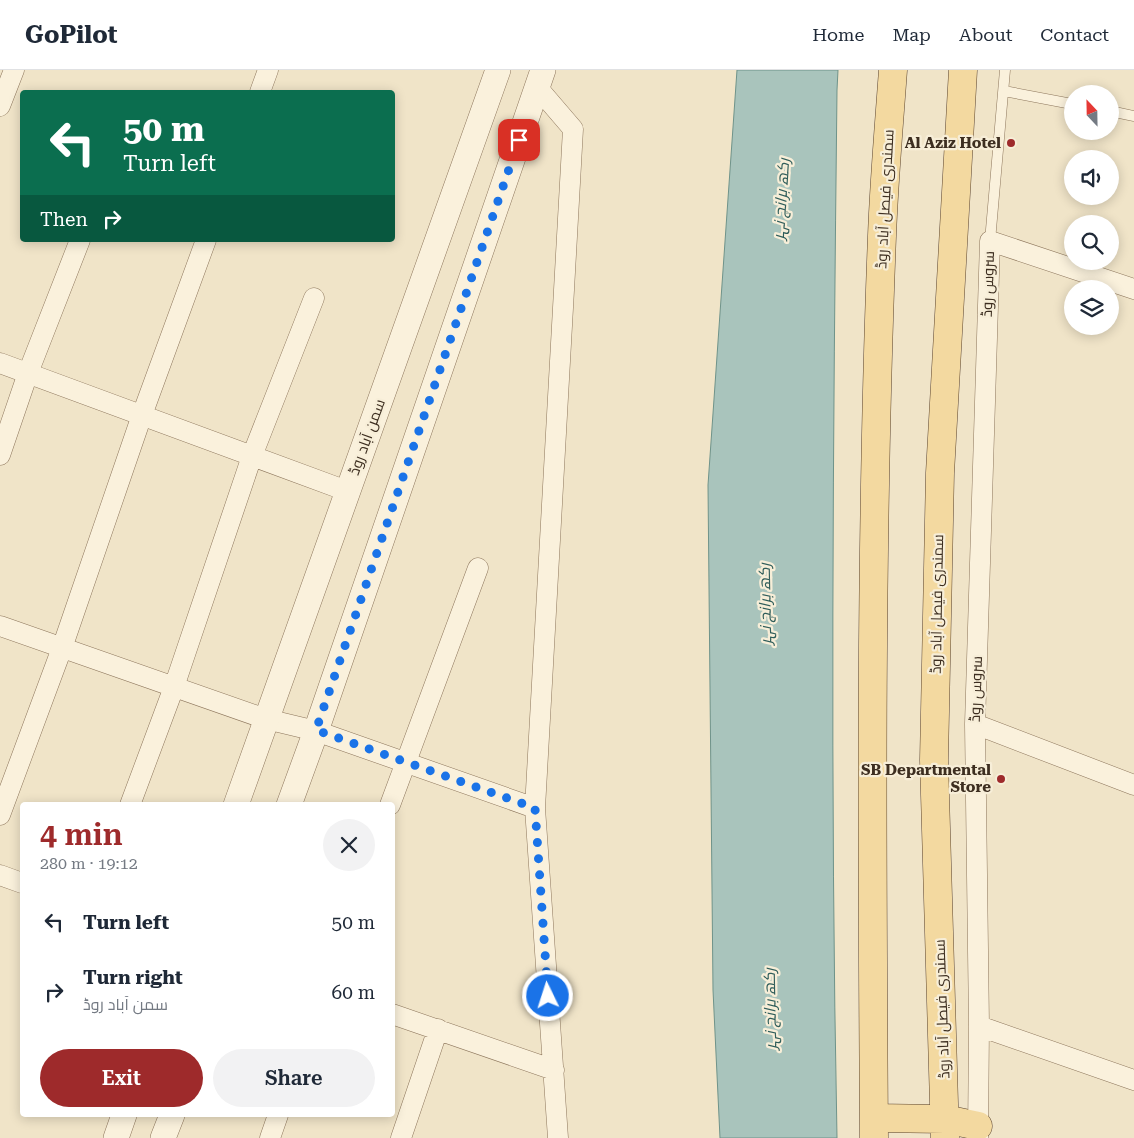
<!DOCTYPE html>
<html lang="en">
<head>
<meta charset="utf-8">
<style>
  body { margin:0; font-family:"Roboto Serif",Cairo,serif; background:#f2f2f3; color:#1f2937; height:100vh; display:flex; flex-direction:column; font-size:19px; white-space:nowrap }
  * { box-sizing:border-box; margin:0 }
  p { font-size:16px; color:#747a83 }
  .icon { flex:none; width:28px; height:28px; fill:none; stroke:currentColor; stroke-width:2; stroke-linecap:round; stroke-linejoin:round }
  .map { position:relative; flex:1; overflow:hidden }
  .panel { position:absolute; left:20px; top:732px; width:375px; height:315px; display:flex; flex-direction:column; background:#fff; border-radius:5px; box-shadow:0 2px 12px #0003 }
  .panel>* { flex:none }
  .hud { position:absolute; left:20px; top:20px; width:375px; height:152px; border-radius:5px; box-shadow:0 2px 12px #0003; background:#0b6e4f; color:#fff; overflow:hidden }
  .needle { width:32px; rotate:338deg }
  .fabs { position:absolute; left:1064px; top:15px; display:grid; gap:10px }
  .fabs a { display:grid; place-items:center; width:55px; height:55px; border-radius:50%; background:#fff; box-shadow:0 2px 12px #0003; font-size:25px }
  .pin { position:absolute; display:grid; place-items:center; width:42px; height:42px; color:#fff; margin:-21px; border-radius:10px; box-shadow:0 2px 8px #0006 }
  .me { position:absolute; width:55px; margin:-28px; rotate:356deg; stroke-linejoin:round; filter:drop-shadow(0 0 4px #0008) }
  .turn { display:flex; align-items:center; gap:18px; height:105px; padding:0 20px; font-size:22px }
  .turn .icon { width:65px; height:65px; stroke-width:2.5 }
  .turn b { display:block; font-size:35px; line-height:42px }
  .then { display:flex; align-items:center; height:48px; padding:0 20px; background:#0003; gap:10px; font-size:19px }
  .round { display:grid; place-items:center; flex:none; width:52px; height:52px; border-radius:26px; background:#f2f2f3 }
  .head { display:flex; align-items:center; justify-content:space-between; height:85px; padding:0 20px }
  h1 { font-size:30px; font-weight:600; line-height:38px; color:#9e2a2b }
  .button { display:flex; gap:10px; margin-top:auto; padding:10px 20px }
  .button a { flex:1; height:58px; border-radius:30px; background:#9e2a2b; color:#fff; font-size:20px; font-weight:600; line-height:58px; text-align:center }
  .button a+a { background:#f2f2f3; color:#1f2937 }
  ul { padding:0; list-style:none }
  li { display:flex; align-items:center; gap:15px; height:70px; padding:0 20px }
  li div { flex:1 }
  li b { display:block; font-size:19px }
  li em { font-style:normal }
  header { display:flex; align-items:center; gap:30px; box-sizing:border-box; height:70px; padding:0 25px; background:#fff; border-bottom:1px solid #e0e1e3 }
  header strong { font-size:24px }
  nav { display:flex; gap:28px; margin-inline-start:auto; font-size:18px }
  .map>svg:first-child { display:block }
  .water { fill:#a9c4bc; stroke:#6f938a }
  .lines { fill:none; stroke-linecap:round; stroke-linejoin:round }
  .service-casing { stroke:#8d765c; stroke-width:11 }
  .minor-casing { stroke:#8d765c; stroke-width:21 }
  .tertiary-casing { stroke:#8d765c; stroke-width:26 }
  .primary-casing { stroke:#5b4430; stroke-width:29 }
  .service { stroke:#faf1dc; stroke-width:10 }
  .minor { stroke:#faf1dc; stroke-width:20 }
  .tertiary { stroke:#faf1dc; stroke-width:25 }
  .primary { stroke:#f3d9a0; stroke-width:28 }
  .route { stroke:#1a73e8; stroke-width:9; stroke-dasharray:0 16.2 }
  .poi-dot { fill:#9e2a2b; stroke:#f7eed8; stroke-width:2 }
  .labels { text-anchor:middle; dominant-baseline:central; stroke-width:4.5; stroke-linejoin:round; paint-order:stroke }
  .poi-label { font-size:15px; font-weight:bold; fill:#3d2e20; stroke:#f7eed8; text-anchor:end }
  .street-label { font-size:15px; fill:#3d2e20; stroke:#f7eed8 }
  .water-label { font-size:16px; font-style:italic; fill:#2f5d5a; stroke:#f7eed8 }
</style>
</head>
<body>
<header>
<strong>GoPilot</strong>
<nav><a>Home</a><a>Map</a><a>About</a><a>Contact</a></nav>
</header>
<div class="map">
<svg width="1134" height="1068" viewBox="0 0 1134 1068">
  <rect width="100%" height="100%" fill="#f0e4c8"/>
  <path class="water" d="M 737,0 L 838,0 L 837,20 C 833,369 830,719 837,1068 L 720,1068 L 713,920 L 708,415 Z"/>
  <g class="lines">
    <defs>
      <path id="service" d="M 1004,21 L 1072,34
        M 1110,41 L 1134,46
        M 990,171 L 1005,0"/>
      <path id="minor" d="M 537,17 L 573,59 L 535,738 L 558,1068
        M 260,22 L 268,0
        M 0,36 L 14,0
        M 0,293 L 347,421
        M 0,385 L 28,303 L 80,170
        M 0,556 L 266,649 L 316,661 L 535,738
        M 975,654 L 1134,715
        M 130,735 L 174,617 L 252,386 L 314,228
        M 390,735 L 478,498
        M 0,745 L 62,578 L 142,345 L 206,170
        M 0,805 L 22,813
        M 392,944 L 554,1000
        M 979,956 L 1134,1010
        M 270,1068 L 278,1045
        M 401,1068 L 438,959
        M 978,1068 L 979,956 L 975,654 L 990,171 L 1134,219"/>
      <path id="tertiary" d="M 236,735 L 498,0
        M 289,735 L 316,661 L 543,0
        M 116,1068 L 124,1045
        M 163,1068 L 172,1045"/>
      <path id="primary" d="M 874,1048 L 945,1049 L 978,1056
        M 874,1068 C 872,767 870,467 882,166 C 884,111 889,55 893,0
        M 945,1068 L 934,690 L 940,403 L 963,0"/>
    </defs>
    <use href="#service" class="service-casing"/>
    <use href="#minor" class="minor-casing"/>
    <use href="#tertiary" class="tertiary-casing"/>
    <use href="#primary" class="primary-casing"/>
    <use href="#service" class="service"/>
    <use href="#minor" class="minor"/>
    <use href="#tertiary" class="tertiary"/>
    <use href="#primary" class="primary"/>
  </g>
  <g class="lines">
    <path class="route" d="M 519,70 L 316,660 L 535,738 L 548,926"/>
  </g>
  <g class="poi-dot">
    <circle cx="1011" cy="73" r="5"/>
    <circle cx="1001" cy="709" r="5"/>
  </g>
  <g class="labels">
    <g class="poi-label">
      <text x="1001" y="73">Al Aziz Hotel</text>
      <text x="991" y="700">SB Departmental<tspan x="991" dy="17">Store</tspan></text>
    </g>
    <g class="street-label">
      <text transform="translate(885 129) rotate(-87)">سمندری فیصل آباد روڈ</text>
      <text transform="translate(988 214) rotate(-88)">سروس روڈ</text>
      <text transform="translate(367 367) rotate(-70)">سمن آباد روڈ</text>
      <text transform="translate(937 534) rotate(-89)">سمندری فیصل آباد روڈ</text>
      <text transform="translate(976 619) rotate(-88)">سروس روڈ</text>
      <text transform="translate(942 939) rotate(-92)">سمندری فیصل آباد روڈ</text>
    </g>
    <g class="water-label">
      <text transform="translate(781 129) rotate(-86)">رکھ برانچ نہر</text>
      <text transform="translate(765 534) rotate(-91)">رکھ برانچ نہر</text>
      <text transform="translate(770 939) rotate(-91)">رکھ برانچ نہر</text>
    </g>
  </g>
</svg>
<div class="fabs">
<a><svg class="needle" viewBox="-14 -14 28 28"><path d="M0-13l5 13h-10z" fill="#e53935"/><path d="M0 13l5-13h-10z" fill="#747a83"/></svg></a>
<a><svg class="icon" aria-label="sound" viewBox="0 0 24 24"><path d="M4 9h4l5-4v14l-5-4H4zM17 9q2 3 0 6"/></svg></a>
<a><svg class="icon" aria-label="search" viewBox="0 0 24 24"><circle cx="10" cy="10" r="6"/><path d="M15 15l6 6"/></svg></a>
<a><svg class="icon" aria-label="layers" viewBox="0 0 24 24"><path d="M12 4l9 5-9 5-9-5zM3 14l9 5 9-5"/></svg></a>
</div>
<div class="pin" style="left:519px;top:70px;background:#d93025"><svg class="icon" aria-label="arrive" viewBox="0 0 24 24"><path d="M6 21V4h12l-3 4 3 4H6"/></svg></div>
<svg class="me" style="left:548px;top:926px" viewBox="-20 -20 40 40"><circle r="17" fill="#1a73e8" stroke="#fff" stroke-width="3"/><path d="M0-11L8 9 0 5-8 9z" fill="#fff"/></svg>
<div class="hud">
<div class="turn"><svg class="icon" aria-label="left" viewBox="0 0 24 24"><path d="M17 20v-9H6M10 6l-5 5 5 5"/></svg><div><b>50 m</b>Turn left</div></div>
<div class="then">Then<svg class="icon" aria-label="right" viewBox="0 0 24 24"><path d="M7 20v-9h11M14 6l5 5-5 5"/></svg></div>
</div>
<section class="panel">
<div class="head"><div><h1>4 min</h1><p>280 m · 19:12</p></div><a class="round"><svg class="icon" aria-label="close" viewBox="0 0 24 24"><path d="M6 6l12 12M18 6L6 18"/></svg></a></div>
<ul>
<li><svg class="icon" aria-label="left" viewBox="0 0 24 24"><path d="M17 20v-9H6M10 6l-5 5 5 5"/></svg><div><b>Turn left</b></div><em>50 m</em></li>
<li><svg class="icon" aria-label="right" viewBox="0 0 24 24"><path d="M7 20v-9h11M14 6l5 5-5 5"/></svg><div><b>Turn right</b><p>سمن آباد روڈ</p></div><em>60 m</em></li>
</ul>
<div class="button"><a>Exit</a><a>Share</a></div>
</section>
</div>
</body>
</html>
